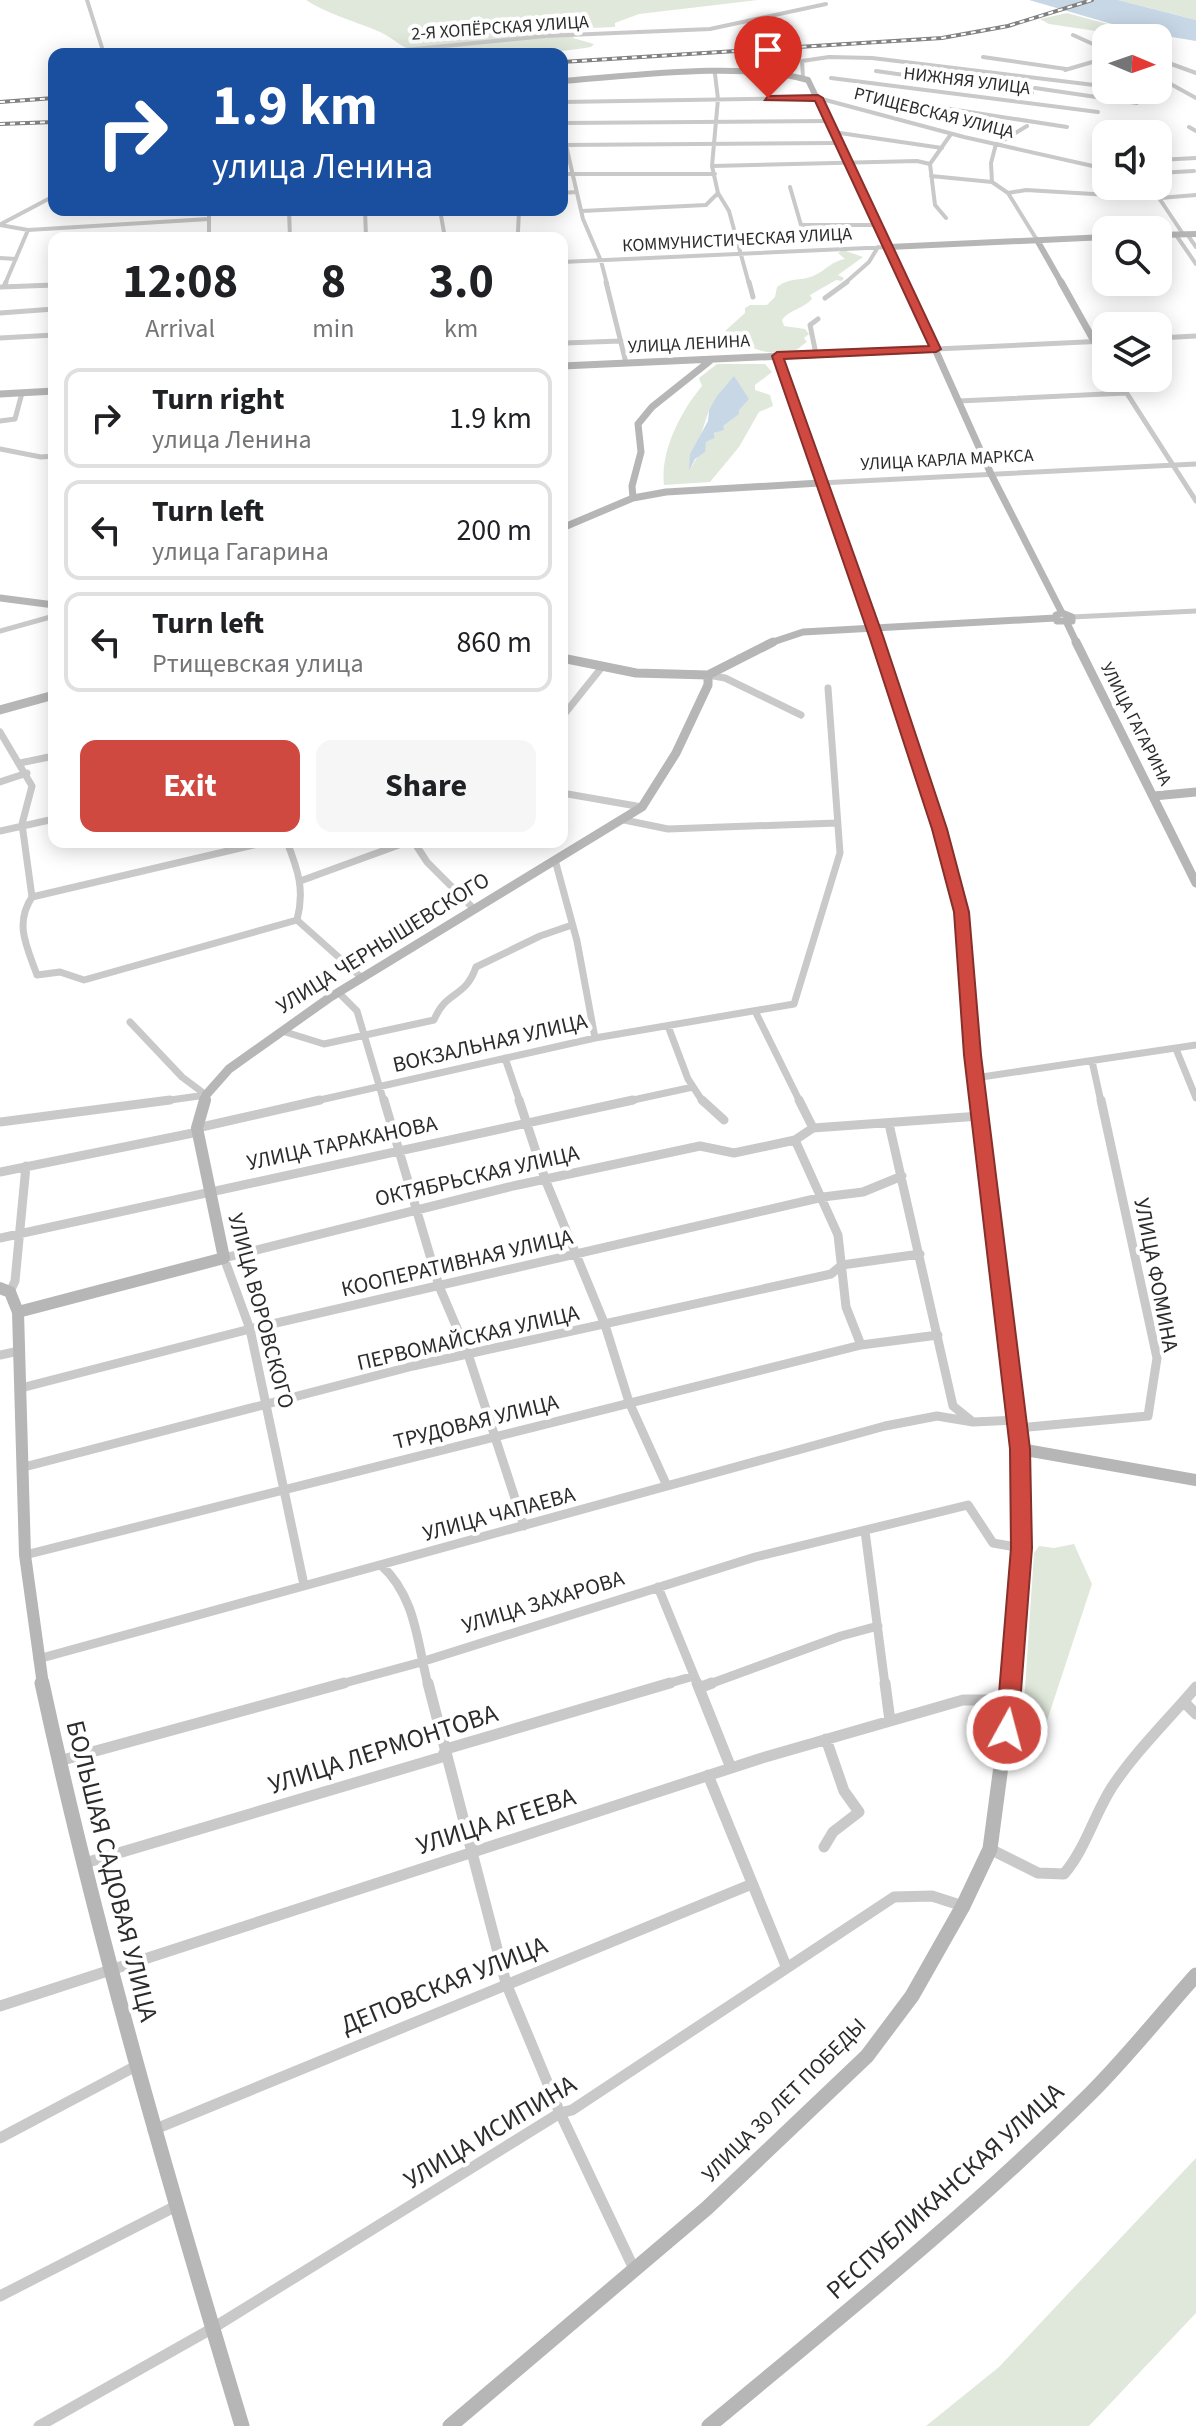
<!DOCTYPE html>
<html lang="en">
<head>
<meta charset="utf-8">
<style>
  body { margin:0; font-family:"Source Sans 3",sans-serif; background:#f6f6f6; color:#202124; height:100vh; display:flex; flex-direction:column; font-size:30px; white-space:nowrap }
  * { box-sizing:border-box; margin:0 }
  p { font-size:26px; color:#757577 }
  .icon { flex:none; width:44px; height:44px; fill:none; stroke:currentColor; stroke-width:2; stroke-linecap:round; stroke-linejoin:round }
  .map { position:relative; flex:1; overflow:hidden }
  .details { position:absolute; left:48px; top:232px; width:520px; height:616px; display:flex; flex-direction:column; background:#fff; border-radius:16px; box-shadow:0 4px 20px #0003 }
  .details>* { flex:none }
  .top-card { position:absolute; left:48px; top:48px; width:520px; height:168px; border-radius:16px; box-shadow:0 4px 20px #0003; background:#1a4fa0; color:#fff; overflow:hidden }
  .needle { width:52px; rotate:92deg }
  .tools { position:absolute; left:1092px; top:24px; display:grid; gap:16px }
  .tools a { display:grid; place-items:center; width:80px; height:80px; border-radius:16px; background:#fff; box-shadow:0 4px 20px #0003; font-size:40px }
  .pin { position:absolute; display:grid; place-items:center; width:68px; height:68px; color:#fff; margin:-82px -34px; border-radius:50% 50% 50% 0; rotate:-45deg; box-shadow:0 0 8px #0007 }
  .pin .icon { rotate:45deg }
  .me { position:absolute; width:88px; margin:-44px; rotate:7deg; stroke-linejoin:round; filter:drop-shadow(0 0 6px #0008) }
  .turn { display:flex; align-items:center; gap:28px; height:168px; padding:0 32px; font-size:36px }
  .turn .icon { width:104px; height:104px; stroke-width:2.5 }
  .turn b { display:block; font-size:56px; line-height:68px }
  .eta { display:flex; justify-content:space-evenly; align-items:center; height:136px; text-align:center }
  .eta b { font-size:48px; font-weight:700; line-height:56px }
  .action { display:flex; gap:16px; margin-top:auto; padding:16px 32px }
  .action a { flex:1; height:92px; border-radius:16px; background:#d04940; color:#fff; font-size:32px; font-weight:700; line-height:92px; text-align:center }
  .action a+a { background:#f6f6f6; color:#202124 }
  ul { padding:0; list-style:none }
  li { display:flex; align-items:center; gap:24px; height:100px; margin:0 16px 12px; padding:0 16px; border:4px solid #e0e0e0; border-radius:16px }
  li div { flex:1 }
  li b { display:block; font-size:30px }
  li em { font-style:normal }
  .map>svg:first-child { display:block }
  .green { fill:#e0e8db; fill-rule:evenodd }
  .water { fill:#c8d7e6 }
  .lines { fill:none; stroke-linecap:round; stroke-linejoin:round }
  .street-far4 { stroke:#c9c9c9; stroke-width:4 }
  .street-far3 { stroke:#c9c9c9; stroke-width:5 }
  .street-far2 { stroke:#c9c9c9; stroke-width:7 }
  .street-far1 { stroke:#c9c9c9; stroke-width:9 }
  .street { stroke:#c9c9c9; stroke-width:11 }
  .secondary-far4 { stroke:#b6b6b6; stroke-width:6 }
  .secondary-far3 { stroke:#b6b6b6; stroke-width:7 }
  .secondary-far2 { stroke:#b6b6b6; stroke-width:9 }
  .secondary-far1 { stroke:#b6b6b6; stroke-width:12 }
  .secondary { stroke:#b6b6b6; stroke-width:15 }
  .rail-casing { stroke:#818181; stroke-width:4 }
  .rail { stroke:#fff; stroke-width:2; stroke-dasharray:5; stroke-linecap:butt }
  .route { fill:#d04940; stroke:#872f2a; stroke-width:2 }
  .labels { text-anchor:middle; dominant-baseline:central; stroke-width:8; stroke-linejoin:round; paint-order:stroke }
  .far-street-label { font-size:18px; fill:#2c2c2c; stroke:#fff }
  .street-label { font-size:22px; fill:#2c2c2c; stroke:#fff }
  .near-street-label { font-size:26px; fill:#2c2c2c; stroke:#fff }
</style>
</head>
<body>
<div class="map">
<svg width="1196" height="2426" viewBox="0 0 1196 2426">
  <rect width="100%" height="100%" fill="#fff"/>
  <path class="green" d="M 306,0 L 758,0 L 639,14 L 615,23 L 615,27 L 591,28 L 579,32 L 573,38 L 594,44 L 591,47 C 544,55 471,59 424,54 C 406,52 395,39 380,32 C 355,21 329,15 306,0 Z
    M 1118,0 L 1196,0 L 1196,20 Z
    M 1067,13 L 1152,36 L 1142,38 L 1049,24 L 1040,19 Z
    M 843,250 L 863,257 L 838,275 L 844,278 L 842,281 L 836,280 L 810,295 L 812,299 C 803,309 790,309 782,320 L 784,326 L 805,329 L 809,334 L 804,338 L 807,342 C 806,342 797,350 796,350 C 781,356 748,353 743,337 L 725,331 L 745,313 L 745,308 L 750,305 L 767,305 L 775,297 L 777,287 C 792,276 802,282 815,275 C 826,270 832,261 845,259 L 838,253 Z
    M 717,364 L 765,364 L 772,372 L 755,385 L 755,390 L 770,395 L 773,406 L 759,412 L 739,447 L 710,482 L 664,485 C 660,451 681,411 702,386 L 699,378 ZM 735,377 L 738,410 L 714,434 L 715,438 L 706,442 L 689,471 L 709,410 Z
    M 1074,1544 L 1092,1584 L 1040,1742 L 1027,1743 L 1022,1734 L 1034,1553 L 1039,1546 L 1054,1548 Z
    M 1196,2158 L 1196,2313 L 1089,2426 L 926,2426 L 999,2367 Z"/>
  <path class="water" d="M 1029,0 L 1118,0 L 1196,20 L 1196,41 L 1136,31 Z
    M 734,376 L 749,399 L 739,410 L 739,414 L 723,426 L 724,430 L 714,433 L 715,438 L 706,442 L 705,452 L 695,459 L 689,471 L 690,454 L 708,421 L 709,410 L 717,396 Z"/>
  <g class="lines">
    <path class="street-far4" d="M 87,0 L 104,54
      M 1073,35 L 1106,50
      M 365,54 L 545,36 L 710,29 L 826,4
      M 983,57 L 1066,69
      M 1166,62 L 1196,73
      M 1065,70 L 1106,58
      M 876,71 L 1032,93
      M 715,74 L 718,99 L 712,166 L 718,193 L 729,211 L 749,284
      M 803,77 L 802,61 L 829,57 L 872,58 L 1094,85
      M 1158,77 L 1196,98
      M 831,78 L 1098,112
      M 1035,88 L 1137,103
      M 860,95 L 1067,127
      M 562,102 L 818,98 L 964,137 L 1106,169
      M 562,123 L 829,121
      M 1189,127 L 1196,131
      M 562,128 L 583,219 L 601,261 L 607,284
      M 833,132 L 942,148
      M 997,144 L 1027,126
      M 562,145 L 837,143
      M 1158,160 L 1196,158
      M 712,166 L 917,161 L 930,164
      M 1158,173 L 1194,171
      M 562,174 L 715,174
      M 931,176 L 992,182 L 1008,193 L 1026,190 L 1160,198 L 1196,195
      M 992,182 L 991,163 L 996,144
      M 1151,186 L 1183,234
      M 790,187 L 801,225 L 877,225
      M 562,193 L 576,192
      M 1008,193 L 1037,240
      M 209,210 L 209,238
      M 289,210 L 290,238
      M 365,210 L 366,238
      M 440,210 L 445,238
      M 582,211 L 706,205 L 718,193
      M 946,218 L 935,205 L 930,164 L 951,134
      M 1,224 L 54,196
      M 0,225 L 28,230 L 209,219
      M 518,232 L 519,210
      M 1187,234 L 1196,247
      M 1176,235 L 1196,264
      M 0,258 L 16,259
      M 562,262 L 889,247
      M 5,284 L 28,230
      M 844,284 L 869,262 L 878,247"/>
    <path class="street-far3" d="M 606,282 L 626,363
      M 749,282 L 753,297
      M 1,287 L 54,285
      M 4,287 L 6,282
      M 825,298 L 847,282
      M 0,313 L 54,309
      M 562,332 L 565,343 L 621,341
      M 0,338 L 54,335
      M 1158,338 L 1196,336
      M 1094,341 L 1106,360
      M 936,349 L 1106,341
      M 816,354 L 810,325 L 818,319
      M 1117,378 L 1196,501
      M 959,401 L 1126,393
      M 0,421 L 15,419 L 22,393
      M 0,449 L 41,457 L 54,456
      M 820,483 L 1196,464
      M 1072,617 L 1196,611
      M 0,631 L 54,616"/>
    <path class="street-far2" d="M 708,675 L 725,678 L 801,715
      M 562,717 L 602,667
      M 0,732 L 32,786 L 22,824 L 32,897 C 14,924 27,947 37,975 L 60,972 L 84,980 L 297,920
      M 20,763 L 54,756
      M 0,782 L 27,773
      M 562,793 L 642,807
      M 624,820 L 668,829 L 837,823
      M 0,831 L 54,819
      M 287,842 C 298,870 305,890 297,920
      M 414,842 L 427,862 L 474,909
      M 555,860 L 577,941 L 595,1038
      M 303,880 L 407,842
      M 32,897 L 266,842
      M 297,920 L 362,978
      M 338,992 L 357,1011 L 384,1102
      M 755,1011 L 800,1102
      M 130,1022 L 182,1077 L 206,1095
      M 668,1026 L 688,1079 L 703,1102
      M 282,1031 L 324,1044 L 434,1020 C 447,989 465,999 476,967 L 540,936 L 572,925
      M 1176,1049 L 1196,1098
      M 505,1058 L 520,1102
      M 1092,1061 L 1101,1102
      M 975,1078 L 1196,1045
      M 156,1102 L 206,1095
      M 311,1102 L 595,1038 L 794,1004 L 840,853 L 828,688
      M 624,1102 L 693,1087"/>
    <path class="street-far1" d="M 384,1100 L 439,1286 L 468,1354 L 524,1526
      M 519,1100 L 545,1179 L 605,1325 L 629,1402 L 667,1486
      M 702,1100 L 724,1120
      M 799,1100 L 813,1128
      M 0,1122 L 170,1100
      M 889,1124 L 953,1406 L 973,1422 L 1018,1420
      M 197,1128 L 320,1100
      M 795,1140 L 838,1235 L 846,1307 L 861,1345
      M 0,1172 L 198,1132
      M 0,1238 L 633,1100
      M 10,1292 L 15,1281 L 26,1166
      M 0,1355 L 19,1351
      M 21,1388 L 250,1329 L 823,1197 L 863,1192 L 902,1176
      M 1018,1428 L 1148,1416 L 1157,1358 L 1101,1100
      M 24,1467 L 413,1366 L 831,1274 L 842,1265 L 920,1254
      M 865,1531 L 885,1685
      M 25,1555 L 861,1345 L 938,1335
      M 381,1565 C 416,1597 417,1642 428,1685
      M 304,1585 L 250,1329 L 224,1258 L 513,1186 L 700,1146 L 734,1153 L 795,1140 L 813,1128 L 980,1116
      M 658,1587 L 698,1685
      M 38,1659 L 885,1426 L 937,1416 L 973,1422
      M 337,1685 L 418,1663 L 755,1557 L 968,1505 L 993,1543 L 1022,1548
      M 663,1685 L 694,1676
      M 707,1685 L 841,1636 L 878,1626"/>
    <path class="street" d="M 428,1683 L 506,1983 L 560,2113 L 634,2269
      M 697,1683 L 731,1768
      M 885,1683 L 890,1721
      M 699,1688 L 712,1683
      M 1184,1702 L 1196,1714
      M 59,1761 L 344,1683
      M 708,1775 L 786,1966
      M 824,1847 L 833,1832 L 859,1812 L 844,1791 L 826,1739
      M 990,1849 L 1038,1873 L 1064,1874 C 1086,1848 1094,1815 1112,1787 C 1136,1751 1168,1720 1196,1687
      M 85,1863 L 442,1757 L 446,1749 L 670,1683
      M 0,2006 L 762,1758 L 963,1700 L 1011,1700
      M 153,2130 L 752,1884
      M 0,2138 L 136,2066
      M 0,2296 L 176,2206
      M 39,2426 L 213,2328 L 560,2113 L 572,2110 L 894,1897 L 932,1896 L 963,1906"/>
    <path class="secondary-far4" d="M 562,81 C 631,76 743,61 808,80 L 906,284
      M 1158,235 L 1196,234
      M 1037,240 L 1062,284
      M 889,247 L 1106,237"/>
    <path class="secondary-far3" d="M 905,282 L 991,474 L 1062,613
      M 1061,282 L 1094,341
      M 777,356 L 879,644
      M 562,366 L 936,349
      M 0,394 L 54,391
      M 633,498 L 632,486 L 641,452 L 638,424 L 652,407 L 711,360
      M 562,528 L 633,498 L 666,492 L 820,483
      M 0,598 L 54,605
      M 1062,613 L 1072,617 L 1072,621 L 1057,621 L 1056,615 Z
      M 1067,623 L 1077,644
      M 767,644 L 803,632 L 1055,618"/>
    <path class="secondary-far2" d="M 878,642 L 939,829 L 962,912 L 978,1102
      M 1076,642 L 1196,883
      M 562,658 L 636,673 L 708,675 L 773,642
      M 0,710 L 54,695
      M 1154,796 L 1196,792
      M 204,1102 L 206,1095 L 229,1069 L 329,998 L 642,807 L 676,753 L 708,685 L 708,675"/>
    <path class="secondary-far1" d="M 977,1100 L 1020,1449 L 1022,1548 L 1012,1685
      M 0,1288 L 10,1292 L 18,1312 L 25,1555 L 43,1685
      M 18,1312 L 224,1258 L 197,1128 L 205,1100
      M 1020,1449 L 1196,1480"/>
    <path class="secondary" d="M 42,1683 C 96,1934 168,2180 242,2426
      M 450,2426 L 707,2208 L 867,2056 L 912,1996 L 963,1906 L 990,1849 L 1012,1683
      M 709,2426 C 839,2318 971,2212 1091,2093 C 1128,2056 1161,2014 1196,1975"/>
    <defs>
      <path id="rail" d="M 562,62 L 942,38 L 1008,26 L 1092,0
        M 0,102 L 54,98
        M 0,124 L 54,122"/>
    </defs>
    <use href="#rail" class="rail-casing"/>
    <use href="#rail" class="rail"/>
  </g>
  <path class="route" d="M 768,96 L 818,95 L 823,98 L 941,349 L 936,352 L 784,359 L 883,636 L 947,829 L 969,912 L 981,1055 L 1030,1449 L 1032,1548 L 1018,1730 L 1015,1737 L 1007,1740 L 999,1737 L 996,1730 L 1011,1548 L 1010,1449 L 964,1055 L 954,912 L 932,829 L 869,636 L 772,356 L 777,352 L 929,346 L 815,101 L 765,100 Z"/>
  <g class="labels">
    <g class="far-street-label">
      <text transform="translate(500 28) rotate(-4)">2-Я ХОПЁРСКАЯ УЛИЦА</text>
      <text transform="translate(967 81) rotate(7)">НИЖНЯЯ УЛИЦА</text>
      <text transform="translate(934 113) rotate(14)">РТИЩЕВСКАЯ УЛИЦА</text>
      <text transform="translate(737 240) rotate(-3)">КОММУНИСТИЧЕСКАЯ УЛИЦА</text>
      <text transform="translate(689 344) rotate(-3)">УЛИЦА ЛЕНИНА</text>
      <text transform="translate(947 460) rotate(-3)">УЛИЦА КАРЛА МАРКСА</text>
      <text transform="translate(1136 724) rotate(63)">УЛИЦА ГАГАРИНА</text>
    </g>
    <g class="street-label">
      <text transform="translate(383 943) rotate(-32)">УЛИЦА ЧЕРНЫШЕВСКОГО</text>
      <text transform="translate(490 1043) rotate(-13)">ВОКЗАЛЬНАЯ УЛИЦА</text>
      <text transform="translate(342 1143) rotate(-12)">УЛИЦА ТАРАКАНОВА</text>
      <text transform="translate(477 1176) rotate(-13)">ОКТЯБРЬСКАЯ УЛИЦА</text>
      <text transform="translate(457 1263) rotate(-13)">КООПЕРАТИВНАЯ УЛИЦА</text>
      <text transform="translate(1156 1275) rotate(79)">УЛИЦА ФОМИНА</text>
      <text transform="translate(261 1311) rotate(75)">УЛИЦА ВОРОВСКОГО</text>
      <text transform="translate(468 1338) rotate(-13)">ПЕРВОМАЙСКАЯ УЛИЦА</text>
      <text transform="translate(476 1422) rotate(-14)">ТРУДОВАЯ УЛИЦА</text>
      <text transform="translate(499 1514) rotate(-15)">УЛИЦА ЧАПАЕВА</text>
      <text transform="translate(543 1602) rotate(-17)">УЛИЦА ЗАХАРОВА</text>
      <text transform="translate(784 2100) rotate(-45)">УЛИЦА 30 ЛЕТ ПОБЕДЫ</text>
    </g>
    <g class="near-street-label">
      <text transform="translate(383 1749) rotate(-18)">УЛИЦА ЛЕРМОНТОВА</text>
      <text transform="translate(496 1821) rotate(-18)">УЛИЦА АГЕЕВА</text>
      <text transform="translate(112 1871) rotate(76)">БОЛЬШАЯ САДОВАЯ УЛИЦА</text>
      <text transform="translate(444 1985) rotate(-22)">ДЕПОВСКАЯ УЛИЦА</text>
      <text transform="translate(490 2132) rotate(-31)">УЛИЦА ИСИПИНА</text>
      <text transform="translate(945 2191) rotate(-42)">РЕСПУБЛИКАНСКАЯ УЛИЦА</text>
    </g>
  </g>
</svg>
<div class="tools">
<a><svg class="needle" viewBox="-14 -14 28 28"><path d="M0-13l5 13h-10z" fill="#e53935"/><path d="M0 13l5-13h-10z" fill="#757577"/></svg></a>
<a><svg class="icon" aria-label="sound" viewBox="0 0 24 24"><path d="M4 9h4l5-4v14l-5-4H4zM17 9q2 3 0 6"/></svg></a>
<a><svg class="icon" aria-label="search" viewBox="0 0 24 24"><circle cx="10" cy="10" r="6"/><path d="M15 15l6 6"/></svg></a>
<a><svg class="icon" aria-label="layers" viewBox="0 0 24 24"><path d="M12 4l9 5-9 5-9-5zM3 14l9 5 9-5"/></svg></a>
</div>
<div class="pin" style="left:768px;top:98px;background:#d93025"><svg class="icon" aria-label="arrive" viewBox="0 0 24 24"><path d="M6 21V4h12l-3 4 3 4H6"/></svg></div>
<svg class="me" style="left:1007px;top:1730px" viewBox="-20 -20 40 40"><circle r="17" fill="#d04940" stroke="#fff" stroke-width="3"/><path d="M0-11L8 9 0 5-8 9z" fill="#fff"/></svg>
<div class="top-card">
<div class="turn"><svg class="icon" aria-label="right" viewBox="0 0 24 24"><path d="M7 20v-9h11M14 6l5 5-5 5"/></svg><div><b>1.9 km</b>улица Ленина</div></div>
</div>
<section class="details">
<div class="eta">
<div><b>12:08</b><p>Arrival</p></div>
<div><b>8</b><p>min</p></div>
<div><b>3.0</b><p>km</p></div>
</div>
<ul>
<li><svg class="icon" aria-label="right" viewBox="0 0 24 24"><path d="M7 20v-9h11M14 6l5 5-5 5"/></svg><div><b>Turn right</b><p>улица Ленина</p></div><em>1.9 km</em></li>
<li><svg class="icon" aria-label="left" viewBox="0 0 24 24"><path d="M17 20v-9H6M10 6l-5 5 5 5"/></svg><div><b>Turn left</b><p>улица Гагарина</p></div><em>200 m</em></li>
<li><svg class="icon" aria-label="left" viewBox="0 0 24 24"><path d="M17 20v-9H6M10 6l-5 5 5 5"/></svg><div><b>Turn left</b><p>Ртищевская улица</p></div><em>860 m</em></li>
</ul>
<div class="action"><a>Exit</a><a>Share</a></div>
</section>
</div>
</body>
</html>
